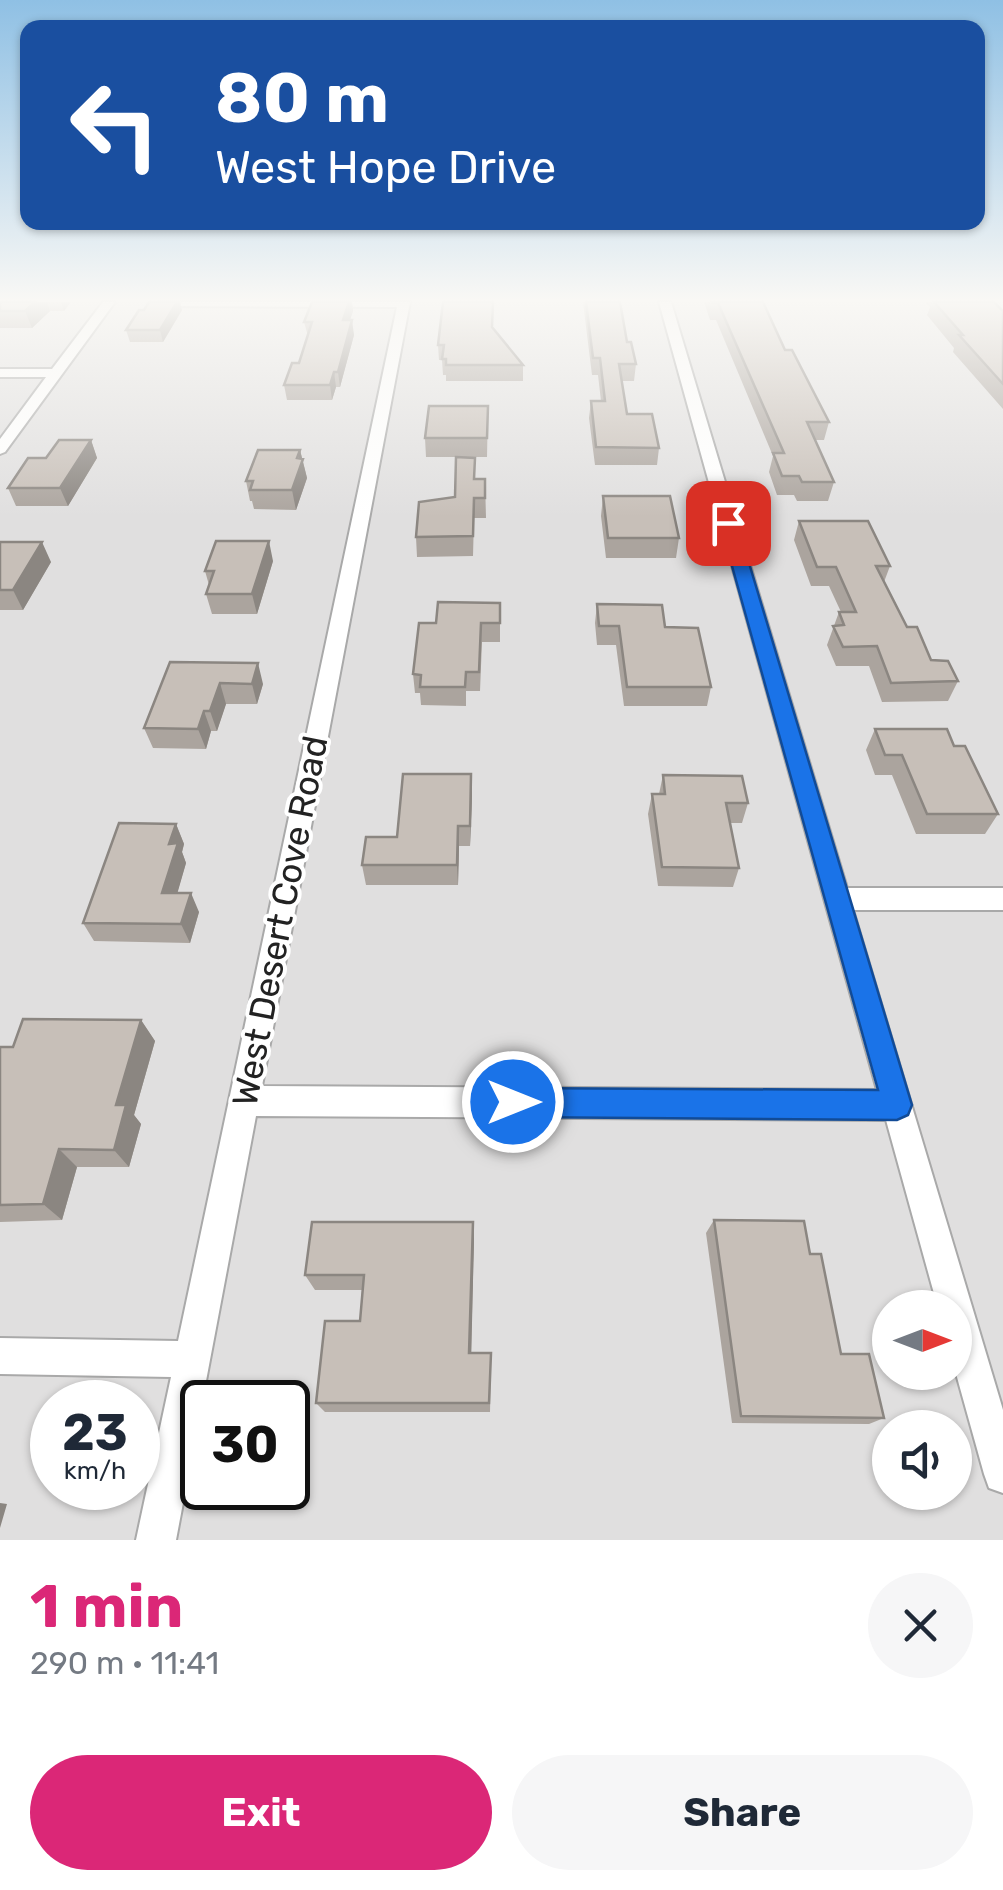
<!DOCTYPE html>
<html lang="en">
<head>
<meta charset="utf-8">
<style>
  body { margin:0; font-family:Rubik,sans-serif; background:#f6f6f7; color:#1f2937; height:100vh; display:flex; flex-direction:column; font-size:38px; white-space:nowrap }
  * { box-sizing:border-box; margin:0 }
  p { font-size:32px; color:#747a83 }
  .icon { flex:none; width:55px; height:55px; fill:none; stroke:currentColor; stroke-width:2; stroke-linecap:round; stroke-linejoin:round }
  .map { position:relative; height:1540px; overflow:hidden }
  .drawer { display:flex; flex-direction:column; background:#fff; flex:1 }
  .drawer>* { flex:none }
  .banner { position:absolute; left:20px; top:20px; width:965px; height:210px; border-radius:20px; box-shadow:0 2px 8px #0004; background:#1a4fa0; color:#fff; overflow:hidden }
  .needle { width:65px; rotate:90deg }
  .controls { position:absolute; left:872px; top:1290px; display:grid; gap:20px }
  .controls a { display:grid; place-items:center; width:100px; height:100px; border-radius:50%; background:#fff; box-shadow:0 2px 8px #0004; font-size:50px }
  .speed { position:absolute; left:30px; top:1380px; display:flex; gap:20px; font-size:50px; font-weight:700; text-align:center }
  .speed>* { display:grid; place-content:center; width:130px; height:130px; border-radius:50%; background:#fff; box-shadow:0 2px 8px #0004; line-height:1 }
  .speed small { font-size:25px; font-weight:400 }
  .speed .limit { border:5px solid #111; border-radius:15px; background:#fff; color:#111 }
  .pin { position:absolute; display:grid; place-items:center; width:85px; height:85px; color:#fff; margin:-42px; border-radius:20px; box-shadow:0 5px 15px #0006 }
  .me { position:absolute; width:110px; margin:-55px; rotate:90deg; stroke-linejoin:round; filter:drop-shadow(0 0 8px #0008) }
  .turn { display:flex; align-items:center; gap:35px; height:210px; padding:0 30px; font-size:45px }
  .turn .icon { width:130px; height:130px; stroke-width:2.5 }
  .turn b { display:block; font-size:70px; line-height:85px }
  .round { display:grid; place-items:center; flex:none; width:105px; height:105px; border-radius:52px; background:#f6f6f7 }
  .overview { display:flex; align-items:center; justify-content:space-between; height:170px; padding:0 30px }
  h1 { font-size:60px; font-weight:700; line-height:75px; color:#db2777 }
  .button { display:flex; gap:20px; margin-top:auto; padding:20px 30px }
  .button a { flex:1; height:115px; border-radius:60px; background:#db2777; color:#fff; font-size:40px; font-weight:700; line-height:115px; text-align:center }
  .button a+a { background:#f6f6f7; color:#1f2937 }
  .map>svg:first-child { display:block }
  .residential { fill:#e0dfdf; fill-rule:evenodd }
  .lines { fill:none; stroke-linecap:round; stroke-linejoin:round }
  .minor-casing { stroke:#a9a9a9; stroke-width:4 }
  .minor { fill:#fff; fill-rule:evenodd }
  .wall { fill:#aba49e }
  .shaded-wall { fill:#8b8681 }
  .building { fill:#c7bfb8; stroke:#8b8681; stroke-width:2.5 }
  .route { fill:#1a73e8; stroke:#114b97; stroke-width:2.5 }
  .labels { text-anchor:middle; dominant-baseline:central; stroke-width:8; stroke-linejoin:round; paint-order:stroke }
  .street-label { font-size:35px; fill:#222; stroke:#fff }
</style>
</head>
<body>
<div class="map">
<svg width="1003" height="1540" viewBox="0 0 1003 1540">
  <rect width="100%" height="100%" fill="#f2efe9"/>
  <path class="residential" d="M 0,302 L 1003,302 L 1003,1540 L 0,1540 ZM 890,1308 L 955,1308 L 955,1372 L 890,1372 ZM 52,1402 L 138,1402 L 138,1488 L 52,1488 ZM 202,1402 L 288,1402 L 288,1488 L 202,1488 ZM 890,1428 L 955,1428 L 955,1492 L 890,1492 Z"/>
  <g class="lines">
    <defs>
      <path id="minor" d="M 103,302 L 115,302 L 5,452 L 0,454 L 0,439 L 46,377 L 0,377 L 0,369 L 52,369 Z
        M 159,302 L 410,302 L 262,1086 L 877,1090 L 659,302 L 671,302 L 847,888 L 1003,888 L 1003,910 L 853,910 L 1003,1410 L 1003,1493 L 989,1488 L 984,1474 L 955,1370 L 955,1308 L 938,1308 L 886,1120 L 256,1116 L 176,1540 L 136,1540 L 171,1377 L 0,1374 L 0,1338 L 178,1341 L 397,307 L 165,306 Z"/>
    </defs>
    <use href="#minor" class="minor-casing"/>
    <use href="#minor" class="minor"/>
  </g>
  <path class="wall" d="M 0,302 L 71,302 L 64,311 L 50,311 L 32,328 L 0,328 Z
    M 312,302 L 352,302 L 353,311 L 350,320 L 354,335 L 340,387 L 336,387 L 332,400 L 287,400 L 284,385 L 299,363 L 308,336 L 304,322 Z
    M 443,302 L 494,302 L 492,328 L 523,365 L 523,381 L 446,381 L 446,375 L 443,375 L 442,360 L 439,360 L 438,345 Z
    M 583,302 L 620,302 L 627,342 L 636,364 L 634,381 L 622,381 L 627,414 L 659,448 L 657,465 L 595,465 L 589,418 L 591,401 L 601,401 L 598,375 L 592,375 Z
    M 704,302 L 763,302 L 785,350 L 829,422 L 824,440 L 815,440 L 834,482 L 828,501 L 797,501 L 794,495 L 777,495 L 769,472 L 773,456 L 716,320 L 710,320 Z
    M 925,302 L 994,302 L 1003,311 L 1003,409 L 953,352 L 954,348 L 927,315 L 930,307 Z
    M 144,310 L 182,310 L 163,342 L 130,342 L 126,330 Z
    M 488,406 L 487,457 L 426,457 L 425,438 Z
    M 91,440 L 97,458 L 68,506 L 16,506 L 8,488 L 46,458 Z
    M 300,450 L 307,478 L 296,510 L 254,509 L 252,501 L 250,501 L 246,481 Z
    M 475,479 L 485,479 L 486,518 L 474,518 L 473,556 L 417,557 L 416,537 L 455,497 Z
    M 603,496 L 679,538 L 676,558 L 606,558 L 601,516 Z
    M 799,521 L 890,566 L 884,582 L 907,627 L 931,660 L 958,681 L 948,701 L 882,702 L 869,666 L 836,666 L 827,645 L 839,612 L 841,612 L 829,586 L 811,586 L 794,540 Z
    M 0,542 L 51,562 L 23,610 L 0,610 Z
    M 273,561 L 257,614 L 212,614 L 206,594 L 209,585 L 205,571 Z
    M 500,603 L 500,642 L 482,642 L 480,691 L 466,691 L 466,706 L 421,705 L 420,693 L 415,693 L 413,674 L 436,623 Z
    M 597,604 L 711,687 L 707,706 L 624,706 L 616,645 L 597,645 L 595,623 Z
    M 170,662 L 263,684 L 257,704 L 226,704 L 217,731 L 211,731 L 206,749 L 153,748 L 144,728 Z
    M 875,729 L 954,746 L 998,814 L 985,834 L 916,834 L 892,775 L 875,775 L 866,750 Z
    M 663,775 L 748,803 L 742,823 L 730,823 L 739,868 L 733,887 L 658,886 L 648,814 L 652,794 L 659,794 Z
    M 472,794 L 470,846 L 459,846 L 458,885 L 366,885 L 362,865 L 397,837 Z
    M 176,824 L 184,844 L 182,852 L 186,863 L 177,893 L 199,912 L 190,943 L 94,941 L 83,923 Z
    M 141,1020 L 155,1041 L 134,1115 L 141,1124 L 129,1167 L 77,1167 L 62,1220 L 0,1222 L 0,1047 L 13,1047 Z
    M 714,1220 L 810,1254 L 841,1354 L 884,1418 L 869,1424 L 732,1423 L 706,1233 Z
    M 473,1222 L 474,1239 L 471,1353 L 491,1365 L 490,1412 L 325,1412 L 316,1403 L 360,1321 L 362,1290 L 315,1290 L 305,1275 Z"/>
  <path class="shaded-wall" d="M 35,302 L 47,302 L 50,311 L 32,328 L 25,311 Z
    M 61,302 L 71,302 L 64,311 Z
    M 177,302 L 180,302 L 182,310 L 163,342 L 160,330 Z
    M 349,302 L 352,302 L 353,311 L 345,335 L 343,320 Z
    M 352,320 L 354,335 L 340,387 L 338,372 Z
    M 334,372 L 336,387 L 332,400 L 330,385 Z
    M 91,440 L 97,458 L 68,506 L 60,488 Z
    M 300,450 L 307,478 L 296,510 L 292,490 Z
    M 269,541 L 273,561 L 257,614 L 252,594 Z
    M 42,542 L 51,562 L 23,610 L 13,590 Z
    M 258,663 L 263,684 L 257,704 L 252,684 Z
    M 220,683 L 226,704 L 217,731 L 210,711 Z
    M 204,711 L 211,731 L 206,749 L 198,729 Z
    M 471,774 L 472,794 L 470,846 L 470,826 Z
    M 176,824 L 184,844 L 182,852 L 186,863 L 172,912 L 162,893 L 169,844 Z
    M 458,826 L 459,846 L 458,885 L 457,865 Z
    M 191,893 L 199,912 L 190,943 L 181,924 Z
    M 141,1020 L 155,1041 L 134,1115 L 141,1124 L 129,1167 L 114,1150 L 116,1105 Z
    M 59,1149 L 77,1167 L 62,1220 L 43,1204 Z
    M 473,1222 L 474,1239 L 471,1365 L 469,1353 Z
    M 0,1503 L 7,1504 L 0,1528 Z"/>
  <path class="building" d="M 0,302 L 35,302 L 25,311 L 0,311 Z
    M 149,302 L 177,302 L 160,330 L 126,330 L 139,310 L 144,310 Z
    M 312,302 L 349,302 L 343,320 L 352,320 L 338,372 L 334,372 L 330,385 L 284,385 L 292,363 L 299,363 L 312,322 L 304,322 Z
    M 443,302 L 493,302 L 492,327 L 523,365 L 446,365 L 446,359 L 442,359 L 444,345 L 438,345 Z
    M 586,302 L 620,302 L 627,342 L 631,342 L 636,364 L 619,364 L 627,414 L 652,414 L 659,448 L 596,447 L 591,401 L 605,401 L 600,358 L 593,358 Z
    M 712,302 L 763,302 L 785,350 L 792,350 L 829,422 L 807,422 L 834,482 L 802,482 L 799,476 L 782,476 L 773,453 L 784,453 L 718,303 L 713,303 Z
    M 934,302 L 994,302 L 1003,311 L 1003,384 L 959,335 L 963,335 Z
    M 429,406 L 488,406 L 487,438 L 425,438 Z
    M 59,440 L 91,440 L 60,488 L 8,488 L 28,458 L 46,458 Z
    M 258,450 L 300,450 L 297,458 L 303,459 L 292,490 L 250,490 L 253,481 L 246,481 Z
    M 456,457 L 475,458 L 474,479 L 485,479 L 485,498 L 474,498 L 473,536 L 416,537 L 419,502 L 455,497 Z
    M 603,496 L 670,496 L 679,538 L 608,538 Z
    M 799,521 L 868,521 L 890,566 L 876,566 L 907,627 L 917,627 L 931,660 L 948,661 L 958,681 L 891,683 L 877,646 L 843,647 L 833,626 L 844,625 L 839,612 L 856,612 L 836,567 L 817,567 Z
    M 216,541 L 269,541 L 252,594 L 206,594 L 214,571 L 205,571 Z
    M 0,542 L 42,542 L 13,590 L 0,590 Z
    M 438,602 L 500,603 L 500,623 L 481,623 L 479,672 L 466,672 L 465,687 L 420,687 L 421,675 L 413,674 L 419,623 L 436,623 Z
    M 597,604 L 662,605 L 665,627 L 698,628 L 711,687 L 627,687 L 619,626 L 599,626 Z
    M 170,662 L 258,663 L 252,684 L 220,683 L 210,711 L 204,711 L 198,729 L 144,728 Z
    M 875,729 L 947,729 L 954,746 L 965,746 L 998,814 L 927,814 L 902,755 L 885,755 Z
    M 403,774 L 471,774 L 470,826 L 458,826 L 457,865 L 362,865 L 366,837 L 397,837 Z
    M 663,775 L 742,776 L 748,803 L 726,803 L 739,868 L 662,867 L 652,794 L 665,794 Z
    M 119,823 L 176,824 L 169,844 L 178,843 L 162,893 L 191,893 L 181,924 L 83,923 Z
    M 23,1019 L 141,1020 L 116,1105 L 126,1105 L 114,1150 L 59,1149 L 43,1204 L 0,1205 L 0,1047 L 13,1047 Z
    M 714,1220 L 804,1221 L 810,1254 L 821,1254 L 841,1354 L 869,1354 L 884,1418 L 741,1416 Z
    M 312,1222 L 473,1222 L 469,1353 L 491,1353 L 489,1403 L 316,1403 L 325,1321 L 360,1321 L 364,1275 L 305,1275 Z"/>
  <linearGradient id="sky" x2="0" y2="1"><stop stop-color="#8fc0e4"/><stop offset="0.58" stop-color="#f9f8f5"/><stop offset="1" stop-color="#f9f8f5" stop-opacity="0"/></linearGradient>
  <rect width="1003" height="517" fill="url(#sky)"/>
  <path class="route" d="M 728,518 L 737,523 L 912,1105 L 908,1115 L 897,1120 L 513,1117 L 502,1113 L 498,1102 L 502,1092 L 513,1088 L 878,1090 L 720,523 Z"/>
  <g class="labels">
    <g class="street-label">
      <text transform="translate(280 921) rotate(-79)">West Desert Cove Road</text>
    </g>
  </g>
</svg>
<div class="controls">
<a><svg class="needle" viewBox="-14 -14 28 28"><path d="M0-13l5 13h-10z" fill="#e53935"/><path d="M0 13l5-13h-10z" fill="#747a83"/></svg></a>
<a><svg class="icon" aria-label="sound" viewBox="0 0 24 24"><path d="M4 9h4l5-4v14l-5-4H4zM17 9q2 3 0 6"/></svg></a>
</div>
<div class="speed"><div>23<small>km/h</small></div><div class="limit">30</div></div>
<div class="pin" style="left:728px;top:523px;background:#d93025"><svg class="icon" aria-label="arrive" viewBox="0 0 24 24"><path d="M6 21V4h12l-3 4 3 4H6"/></svg></div>
<svg class="me" style="left:513px;top:1102px" viewBox="-20 -20 40 40"><circle r="17" fill="#1a73e8" stroke="#fff" stroke-width="3"/><path d="M0-11L8 9 0 5-8 9z" fill="#fff"/></svg>
<div class="banner">
<div class="turn"><svg class="icon" aria-label="left" viewBox="0 0 24 24"><path d="M17 20v-9H6M10 6l-5 5 5 5"/></svg><div><b>80 m</b>West Hope Drive</div></div>
</div>
</div>
<section class="drawer">
<div class="overview"><div><h1>1 min</h1><p>290 m · 11:41</p></div><a class="round"><svg class="icon" aria-label="close" viewBox="0 0 24 24"><path d="M6 6l12 12M18 6L6 18"/></svg></a></div>
<div class="button"><a>Exit</a><a>Share</a></div>
</section>
</body>
</html>
